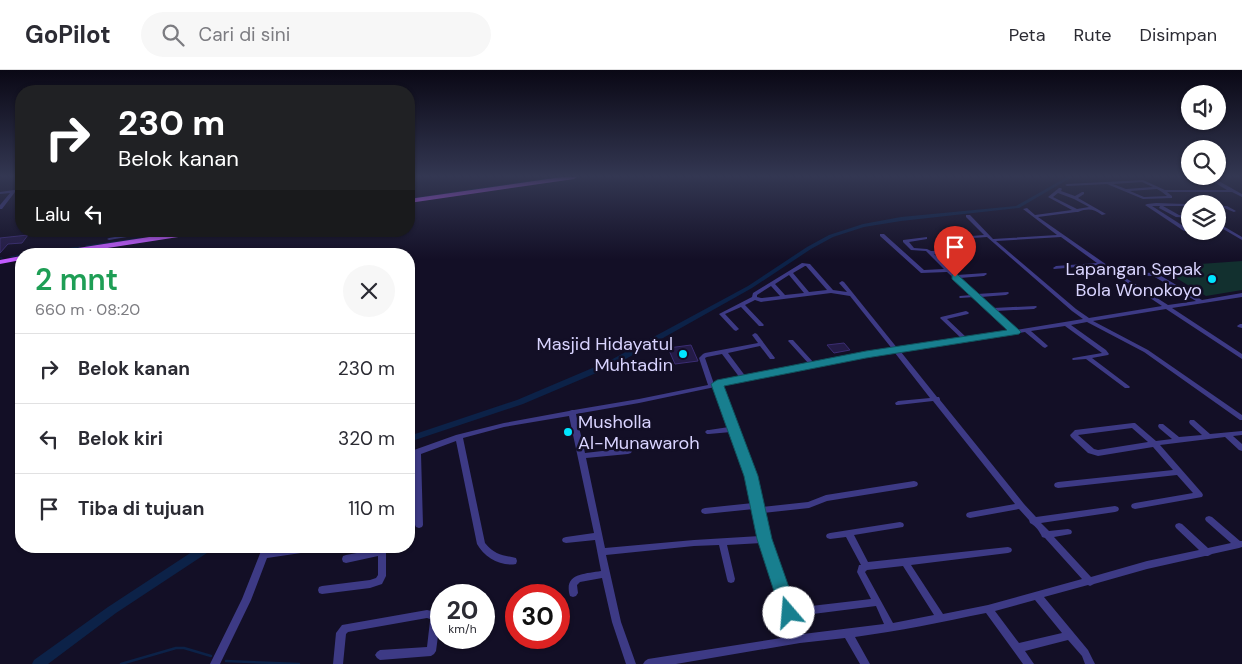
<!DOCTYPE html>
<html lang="id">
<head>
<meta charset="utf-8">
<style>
  body { margin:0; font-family:"DM Sans",sans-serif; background:#f7f7f7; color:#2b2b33; height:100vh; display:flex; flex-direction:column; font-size:19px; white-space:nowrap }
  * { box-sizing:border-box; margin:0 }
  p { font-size:16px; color:#7c7c81 }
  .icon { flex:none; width:28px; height:28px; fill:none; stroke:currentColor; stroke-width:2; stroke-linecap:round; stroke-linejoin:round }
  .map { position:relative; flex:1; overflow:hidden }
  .side { position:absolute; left:15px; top:178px; width:400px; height:305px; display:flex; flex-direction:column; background:#fff; border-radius:20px; box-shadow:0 1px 4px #0004 }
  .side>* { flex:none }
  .top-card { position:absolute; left:15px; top:15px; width:400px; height:152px; border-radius:20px; box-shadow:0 1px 4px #0004; background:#202124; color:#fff; overflow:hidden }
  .buttons { position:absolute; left:1181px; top:15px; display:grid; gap:10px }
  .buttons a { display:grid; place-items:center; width:45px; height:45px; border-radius:50%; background:#fff; box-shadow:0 1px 4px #0004; font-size:25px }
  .speed { position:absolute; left:430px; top:514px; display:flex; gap:10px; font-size:25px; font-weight:700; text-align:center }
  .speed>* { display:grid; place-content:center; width:65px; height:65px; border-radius:50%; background:#fff; box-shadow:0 1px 4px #0004; line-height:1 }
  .speed small { font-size:12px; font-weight:400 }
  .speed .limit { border:8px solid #d22; background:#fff; color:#111 }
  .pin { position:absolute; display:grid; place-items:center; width:42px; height:42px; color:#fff; margin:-51px -21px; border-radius:50% 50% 50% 0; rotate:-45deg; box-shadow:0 0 5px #0007 }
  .pin .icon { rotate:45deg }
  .me { position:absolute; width:55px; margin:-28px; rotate:342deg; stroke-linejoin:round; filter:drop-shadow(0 0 4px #0008) }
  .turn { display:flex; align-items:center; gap:18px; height:105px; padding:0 20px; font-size:22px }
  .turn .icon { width:65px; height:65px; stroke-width:2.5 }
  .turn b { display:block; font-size:35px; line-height:42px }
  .then { display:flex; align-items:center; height:48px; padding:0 20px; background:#0003; gap:10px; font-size:19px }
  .round { display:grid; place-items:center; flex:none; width:52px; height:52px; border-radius:26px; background:#f7f7f7 }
  .summary { display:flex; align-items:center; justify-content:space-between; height:85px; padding:0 20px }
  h1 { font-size:30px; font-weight:600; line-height:38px; color:#1e9e55 }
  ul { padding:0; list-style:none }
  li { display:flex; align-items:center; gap:15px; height:70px; padding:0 20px; border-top:1px solid #e1e1e2 }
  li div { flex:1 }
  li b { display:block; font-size:19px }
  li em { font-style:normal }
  header { display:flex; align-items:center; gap:30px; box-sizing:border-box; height:70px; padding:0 25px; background:#fff; border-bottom:1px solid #e1e1e2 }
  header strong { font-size:24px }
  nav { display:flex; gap:28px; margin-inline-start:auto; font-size:18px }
  .search { width:350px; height:45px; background:#f7f7f7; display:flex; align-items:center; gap:12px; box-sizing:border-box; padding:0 18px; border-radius:28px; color:#7c7c81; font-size:19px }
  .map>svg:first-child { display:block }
  .green { fill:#12302f }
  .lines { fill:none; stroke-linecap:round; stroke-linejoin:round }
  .stream-far1 { stroke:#0c2248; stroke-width:1 }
  .stream { stroke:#0c2248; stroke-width:2.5 }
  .canal { fill:#0c2248; fill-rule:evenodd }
  .building { fill:#241b47; stroke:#3b2d73 }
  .minor { fill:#3d3a85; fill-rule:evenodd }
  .primary { fill:#c25bff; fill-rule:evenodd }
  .route { fill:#187f8f; stroke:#10535d }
  .poi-dot { fill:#00e5ff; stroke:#130f26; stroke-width:2 }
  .labels { text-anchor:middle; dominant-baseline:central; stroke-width:5; stroke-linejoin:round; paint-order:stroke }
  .poi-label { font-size:18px; fill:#d9d4ff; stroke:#130f26; text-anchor:end }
</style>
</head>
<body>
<header>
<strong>GoPilot</strong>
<div class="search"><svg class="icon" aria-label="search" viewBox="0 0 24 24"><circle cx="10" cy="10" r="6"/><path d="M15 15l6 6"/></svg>Cari di sini</div>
<nav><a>Peta</a><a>Rute</a><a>Disimpan</a></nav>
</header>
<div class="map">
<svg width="1242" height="594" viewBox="0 0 1242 594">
  <rect width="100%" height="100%" fill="#130f26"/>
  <path class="green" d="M 1242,191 L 1242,220 L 1206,226 L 1158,197 Z"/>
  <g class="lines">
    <path class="stream-far1" d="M 409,129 L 559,107
      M 149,167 L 175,162
      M 86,176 L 142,168
      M 57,180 L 80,177
      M 31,184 L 51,181
      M 10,187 L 21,185
      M 0,188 L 2,188"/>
    <path class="stream" d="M 226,591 L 299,594
      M 121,594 L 176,578 L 184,578 L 211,586"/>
    <path class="canal" d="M 1067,107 L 1072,107 L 1019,138 L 901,151 L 864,157 L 833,167 L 811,179 L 752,218 L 615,295 L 523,334 L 409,372 L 409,366 L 517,330 L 609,291 L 748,216 L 807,177 L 829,165 L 863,154 L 901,147 L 1016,136 Z
      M 201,476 L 214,476 L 213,479 L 116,543 L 48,594 L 32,594 L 34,590 L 108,537 Z"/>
  </g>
  <path class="building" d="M 28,165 L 22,173 L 8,174 L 0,183 L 0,168 Z
    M 844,273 L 850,280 L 834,283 L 827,275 Z
    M 691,275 L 698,291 L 675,294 L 668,278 Z"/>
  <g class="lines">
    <path class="minor" d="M 1205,107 C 1215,107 1232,119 1242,124 L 1242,127 L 1232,122 L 1167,122 L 1172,126 L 1172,128 L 1143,129 L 1107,114 L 1067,116 L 1065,115 L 1067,114 L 1143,110 L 1165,120 L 1227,120 ZM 1142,112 L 1153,117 L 1126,119 L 1113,114 ZM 1157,119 L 1162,122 L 1167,126 L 1144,127 L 1130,121 Z
      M 1059,118 L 1061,118 L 1062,119 L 1061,121 L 1075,126 L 1082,122 L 1084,122 L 1084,124 L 1078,128 L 1106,144 L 1102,145 C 1093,139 1089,138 1078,142 L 1076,142 L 1038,147 L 1117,202 L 1156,203 L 1202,230 L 1242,223 L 1242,227 L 1172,238 L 1242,284 L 1242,289 L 1166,239 L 1093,251 L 1148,280 L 1242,345 L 1242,350 L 1240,350 L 1144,282 L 1087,252 L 1071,255 L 1106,280 L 1109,284 L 1108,285 L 1092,288 L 1129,316 L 1130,317 L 1129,318 L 1125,318 L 1086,289 L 1073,290 L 1072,289 L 1073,288 L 1102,283 L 1065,256 L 1031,261 L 1047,275 L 1048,276 L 1045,278 L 1043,277 L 1025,262 L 901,282 L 937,327 L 939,327 L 940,329 L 940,330 L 1024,434 L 1036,447 L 1115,436 L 1118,437 L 1119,439 L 1118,441 L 1115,442 L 1041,453 L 1049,461 L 1068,459 L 1071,460 L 1072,462 L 1071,464 L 1054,467 L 1091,507 L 1147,491 L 1199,480 L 1176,458 L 1175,456 L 1176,454 L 1179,453 L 1182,454 L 1208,478 L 1231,473 L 1206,451 L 1205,449 L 1206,447 L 1209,446 L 1212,447 L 1240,471 L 1242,471 L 1242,477 L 1239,478 L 1212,484 L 1208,486 L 1205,486 L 1147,499 L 1094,514 L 1090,516 L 1088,515 L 1044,527 L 1088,580 L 1095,594 L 1085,594 L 1082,586 L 1068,570 L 1064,571 L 1025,581 L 1034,594 L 1023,594 L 986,543 C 942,552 899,561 855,567 L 870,594 L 860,594 L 845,568 L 800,573 L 676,594 L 643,594 L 645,591 L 648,589 L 794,566 L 787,547 L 786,546 L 784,543 L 785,541 L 762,473 L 727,475 L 735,509 L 734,512 L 731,513 L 728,512 L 727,509 L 719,475 L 694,476 L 606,485 L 621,552 L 636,594 L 626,594 L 612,552 L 602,508 L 580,512 L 577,515 L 578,523 L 576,526 L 573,527 L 570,526 C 563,503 585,504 601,501 L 595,470 L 566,473 L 563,472 L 562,470 L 563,468 L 566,467 L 594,463 L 569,346 L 504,357 L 463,368 L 485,473 C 495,485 502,485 516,488 L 517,491 L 516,494 C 501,497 484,487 477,474 L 456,371 L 421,384 L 423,455 L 422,457 L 419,458 L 416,457 L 415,455 L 413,386 L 409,388 L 409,382 L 414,380 L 456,365 L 504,353 L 569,341 L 572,340 L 574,340 L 639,329 L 708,315 L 699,288 L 703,284 L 705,283 L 758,273 L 752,265 L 755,263 L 757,264 L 775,288 L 774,289 L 770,289 L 760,276 L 728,283 L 746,307 L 809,294 L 789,272 L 788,271 L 789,270 L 793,270 L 814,293 L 893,280 L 850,226 L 831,223 L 761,232 L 755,230 L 745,235 L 764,255 L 763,256 L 759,256 L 741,237 L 725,244 L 739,259 L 736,261 L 734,260 L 719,244 L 752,227 L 753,223 L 802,193 L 810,194 L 833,220 L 847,222 L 839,213 L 842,211 L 844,212 L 898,279 L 962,269 L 940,248 L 941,247 L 966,241 L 968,242 L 969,243 L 968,244 L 947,249 L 967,268 L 1011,261 L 975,227 L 960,228 L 959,227 L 960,226 L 972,225 L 947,202 L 921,203 L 880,166 L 880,164 L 884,164 L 924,200 L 944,199 L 926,181 L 911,180 L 903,172 L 903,170 L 927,167 L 927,169 L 909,172 L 914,178 L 927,179 L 931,181 L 973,180 L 973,181 L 971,182 L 934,184 L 957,205 L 986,203 L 987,204 L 984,206 L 960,208 L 977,224 L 1008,222 L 1009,223 L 1008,224 L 1006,225 L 981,227 L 993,238 L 1036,236 L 1037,237 L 1034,239 L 996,241 L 1016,260 L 1083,249 L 1072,241 L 987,167 L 959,169 L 957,168 L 959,167 L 984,165 L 966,147 L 966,145 L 970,145 L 993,169 L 1057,165 L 1023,139 L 1027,138 L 1035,145 L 1072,140 L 1048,127 ZM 1058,123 L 1074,129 L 1089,137 L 1077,139 L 1053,127 ZM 1061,167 L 1097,193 L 1056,196 L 1053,198 L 1054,199 L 1101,195 L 1162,236 L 1089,248 L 1076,239 L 996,171 ZM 805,196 L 806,196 L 827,220 L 809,222 L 793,203 ZM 789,205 L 804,223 L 785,225 L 775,214 ZM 1121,205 L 1153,206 L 1196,231 L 1168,235 ZM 771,216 L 780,226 L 761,228 L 757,227 L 757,225 ZM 895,283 L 930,328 L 898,331 L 895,333 L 896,335 L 898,335 L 933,331 L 1015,434 L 970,442 L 967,443 L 966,445 L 967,447 L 970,448 L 1019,439 L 1029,450 L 1030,453 C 1036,456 1040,462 1042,467 L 1045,468 L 1082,509 L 988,535 L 943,544 L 911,495 L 1008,483 L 1011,482 L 1012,480 L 1011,478 L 1008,477 L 868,492 L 854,465 L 903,457 L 904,455 L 903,453 L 900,452 L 830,463 L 827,464 L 826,466 L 827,468 L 830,469 L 846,467 L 861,495 L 859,495 L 857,502 L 871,529 L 794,538 L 769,469 L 763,443 L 809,438 L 827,431 L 914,417 L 917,416 L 918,414 L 917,412 L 914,411 L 826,425 L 808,432 L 762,437 L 755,406 L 721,316 L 813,297 ZM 722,284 L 740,308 L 717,312 L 714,314 L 705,288 L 707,287 ZM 715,317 L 729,357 L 709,360 L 707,360 L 705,362 L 707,364 L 709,364 L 731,362 L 747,406 L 753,433 L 705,438 L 702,439 L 701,441 L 702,443 L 705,444 L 754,439 L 760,466 L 694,470 L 605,478 L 586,388 L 628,384 L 631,383 L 632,381 L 631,379 L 628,378 L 585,383 L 576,344 L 639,333 ZM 903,496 L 934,545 L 893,553 L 865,502 L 867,500 ZM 1035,530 L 1062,563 L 1019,573 L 995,541 ZM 876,536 L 884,554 L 803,564 L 797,546 Z
      M 21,119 L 21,121 L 15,122 L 2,139 L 0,139 L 0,135 L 10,123 L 0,124 L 0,122 Z
      M 1156,133 L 1186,134 L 1186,135 L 1184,136 L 1163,136 L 1179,145 L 1190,146 L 1190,148 L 1176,147 L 1159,138 L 1160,136 L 1152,136 L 1188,159 L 1188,161 L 1184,161 L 1145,135 L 1147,134 Z
      M 1218,136 L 1227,136 L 1236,141 L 1234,142 L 1224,138 L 1218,138 Z
      M 1218,153 L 1242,167 L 1242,170 L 1218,156 Z
      M 150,161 L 163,161 L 109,170 L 107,169 L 109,168 Z
      M 1240,254 L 1242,254 L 1242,258 L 1238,257 L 1237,256 Z
      M 1190,350 L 1194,350 L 1210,364 L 1242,361 L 1242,365 L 1233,366 L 1242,374 L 1242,381 L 1239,380 L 1225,367 L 1160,375 L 1202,423 L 1203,425 L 1202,427 L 1135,439 L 1132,438 L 1131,436 L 1132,434 L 1135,433 L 1193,423 L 1177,405 L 1058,418 L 1055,417 L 1054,415 L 1055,413 L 1058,412 L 1173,400 L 1153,377 L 1098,386 L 1088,383 L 1071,367 L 1070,365 L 1075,360 L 1133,353 L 1135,353 L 1156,371 L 1172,369 L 1159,358 L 1158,356 L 1159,354 L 1163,354 L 1179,367 L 1202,365 L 1190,354 L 1189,352 ZM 1132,358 L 1148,372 L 1098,380 L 1094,379 L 1078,365 Z
      M 263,476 L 271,476 L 269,481 L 301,477 L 304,478 L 305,480 L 304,482 L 301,483 L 267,488 L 251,530 L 220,594 L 210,594 L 242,529 Z
      M 378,476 L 386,476 L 386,506 L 382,514 L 370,518 L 322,524 L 319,523 L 318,520 L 319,517 L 322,516 L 370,510 L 376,508 L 378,505 L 378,486 L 346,493 L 343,492 L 342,489 L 343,486 L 346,485 L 378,479 Z
      M 427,540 L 436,542 L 440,551 L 436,581 L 434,584 L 431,586 L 380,590 L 377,588 L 375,585 L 377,582 L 380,580 L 427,577 L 430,551 L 430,549 L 427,548 L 348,562 L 346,564 L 343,594 L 333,594 L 336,563 L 342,555 Z"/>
    <path class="primary" d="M 562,107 L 577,107 L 574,109 L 409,133 L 409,129 Z
      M 188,161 L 207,161 L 204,163 L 69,184 L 48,184 L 52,182 Z
      M 21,186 L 21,190 L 0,194 L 0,190 Z"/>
  </g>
  <linearGradient id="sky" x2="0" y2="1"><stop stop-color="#0a0815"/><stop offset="0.56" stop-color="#333752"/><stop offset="1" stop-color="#333752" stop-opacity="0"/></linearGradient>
  <rect width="1242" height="190" fill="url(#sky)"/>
  <path class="route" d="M 955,204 L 958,205 L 1019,260 L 1021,262 L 1019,264 L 866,288 L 724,316 L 758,406 L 772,469 L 798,543 L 795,549 L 789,551 L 783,549 L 757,469 L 744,406 L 711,314 L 717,310 L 866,281 L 1007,260 L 952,209 L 952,205 Z"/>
  <g class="poi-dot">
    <circle cx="1212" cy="209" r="5"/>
    <circle cx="683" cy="284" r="5"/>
    <circle cx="568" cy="362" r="5"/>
  </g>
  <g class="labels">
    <g class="poi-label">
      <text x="1202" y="199">Lapangan Sepak<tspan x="1202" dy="21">Bola Wonokoyo</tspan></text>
      <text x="673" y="274">Masjid Hidayatul<tspan x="673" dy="21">Muhtadin</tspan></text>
      <text x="578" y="352" text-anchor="start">Musholla<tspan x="578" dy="21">Al-Munawaroh</tspan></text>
    </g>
  </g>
</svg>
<div class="buttons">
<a><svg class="icon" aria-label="sound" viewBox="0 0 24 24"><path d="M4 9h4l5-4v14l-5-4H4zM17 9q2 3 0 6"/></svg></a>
<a><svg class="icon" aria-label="search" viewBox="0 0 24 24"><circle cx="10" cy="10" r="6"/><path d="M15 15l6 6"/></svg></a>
<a><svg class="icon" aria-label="layers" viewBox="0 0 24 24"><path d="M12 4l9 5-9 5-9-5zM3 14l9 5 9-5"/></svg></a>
</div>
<div class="speed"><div>20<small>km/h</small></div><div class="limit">30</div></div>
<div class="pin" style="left:955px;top:207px;background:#d93025"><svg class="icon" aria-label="arrive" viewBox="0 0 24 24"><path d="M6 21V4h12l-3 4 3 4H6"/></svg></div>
<svg class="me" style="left:789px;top:543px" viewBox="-20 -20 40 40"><circle r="19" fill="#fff"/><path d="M0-13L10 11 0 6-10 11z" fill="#187f8f"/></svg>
<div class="top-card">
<div class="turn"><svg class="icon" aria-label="right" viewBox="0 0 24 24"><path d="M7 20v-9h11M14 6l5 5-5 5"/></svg><div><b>230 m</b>Belok kanan</div></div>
<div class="then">Lalu<svg class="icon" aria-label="left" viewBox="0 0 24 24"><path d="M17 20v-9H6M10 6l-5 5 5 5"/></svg></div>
</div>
<section class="side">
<div class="summary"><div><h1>2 mnt</h1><p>660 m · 08:20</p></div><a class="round"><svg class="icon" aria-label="close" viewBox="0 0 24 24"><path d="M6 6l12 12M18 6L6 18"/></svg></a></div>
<ul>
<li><svg class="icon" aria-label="right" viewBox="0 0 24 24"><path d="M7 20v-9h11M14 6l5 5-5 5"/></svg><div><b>Belok kanan</b></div><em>230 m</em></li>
<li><svg class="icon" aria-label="left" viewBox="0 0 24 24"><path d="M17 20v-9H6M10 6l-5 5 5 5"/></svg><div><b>Belok kiri</b></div><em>320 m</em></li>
<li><svg class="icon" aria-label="arrive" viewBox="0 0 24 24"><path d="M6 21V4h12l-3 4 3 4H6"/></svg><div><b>Tiba di tujuan</b></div><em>110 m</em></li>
</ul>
</section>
</div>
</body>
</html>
